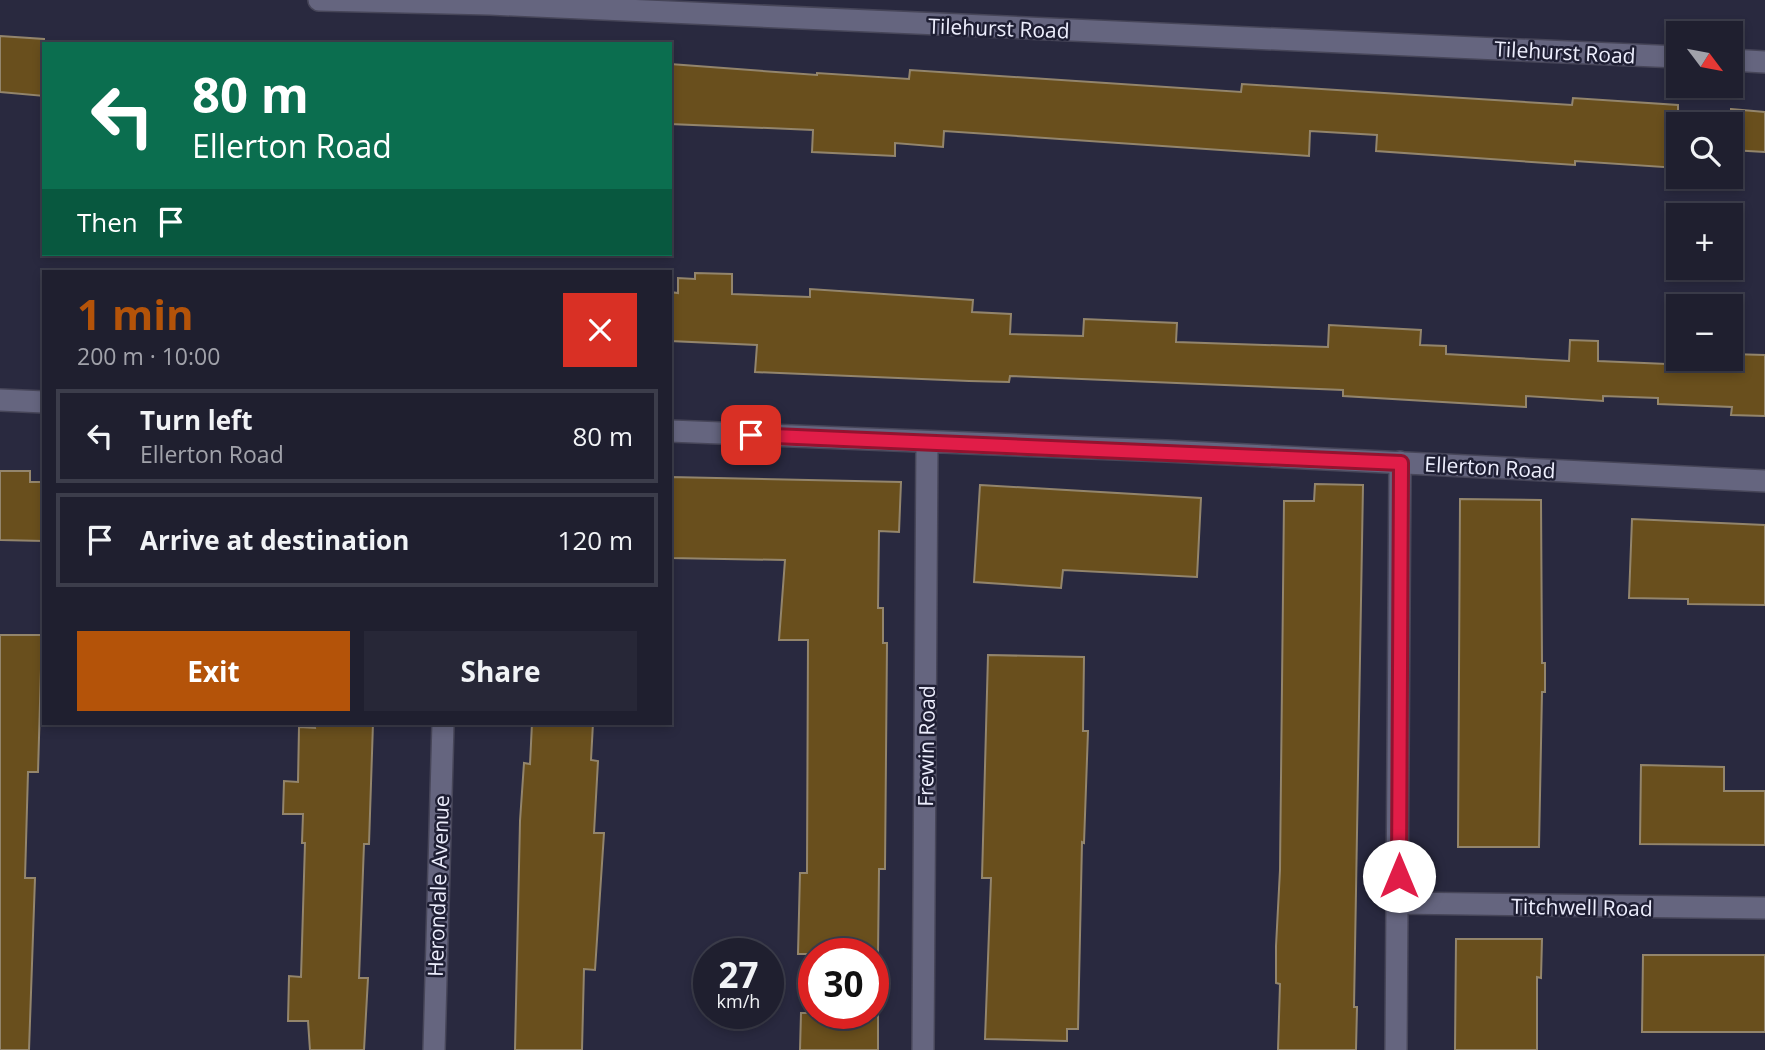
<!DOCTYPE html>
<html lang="en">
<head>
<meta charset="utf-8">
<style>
  body { margin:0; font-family:"Open Sans",sans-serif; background:#272737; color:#f1f3f6; height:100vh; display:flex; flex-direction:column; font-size:26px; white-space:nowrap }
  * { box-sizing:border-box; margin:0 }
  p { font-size:23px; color:#a1a2aa }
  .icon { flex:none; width:38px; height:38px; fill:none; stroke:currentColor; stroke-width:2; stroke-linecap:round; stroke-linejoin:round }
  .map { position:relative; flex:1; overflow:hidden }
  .drawer { position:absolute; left:42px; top:270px; width:630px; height:455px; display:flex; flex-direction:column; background:#1f1f2f; border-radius:0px; box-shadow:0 4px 10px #0003,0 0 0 2px #3c3d4b }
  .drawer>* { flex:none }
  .hud { position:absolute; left:42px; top:42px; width:630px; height:214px; border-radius:0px; box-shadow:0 4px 10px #0003,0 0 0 2px #3c3d4b; background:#0b6e4f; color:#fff; overflow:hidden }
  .needle { width:46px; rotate:122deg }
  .fabs { position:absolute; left:1666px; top:21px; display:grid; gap:14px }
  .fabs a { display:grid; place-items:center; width:77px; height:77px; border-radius:0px; background:#1f1f2f; box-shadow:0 4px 10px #0003,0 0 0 2px #3c3d4b; font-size:35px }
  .speed { position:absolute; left:693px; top:938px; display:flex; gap:14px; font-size:35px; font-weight:700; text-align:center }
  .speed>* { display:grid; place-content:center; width:91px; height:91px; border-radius:50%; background:#1f1f2f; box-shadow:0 4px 10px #0003,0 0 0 2px #3c3d4b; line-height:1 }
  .speed small { font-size:18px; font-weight:400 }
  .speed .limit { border:10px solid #d22; background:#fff; color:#111 }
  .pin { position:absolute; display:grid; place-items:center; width:60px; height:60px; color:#fff; margin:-30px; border-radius:14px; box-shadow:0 4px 10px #0006 }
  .me { position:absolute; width:77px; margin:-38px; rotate:0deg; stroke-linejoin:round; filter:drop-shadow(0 0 5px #0008) }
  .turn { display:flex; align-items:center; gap:24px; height:147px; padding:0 35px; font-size:32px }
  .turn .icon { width:91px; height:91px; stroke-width:2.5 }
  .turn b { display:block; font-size:49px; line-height:60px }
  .then { display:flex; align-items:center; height:66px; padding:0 35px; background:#0003; gap:14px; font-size:26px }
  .round { display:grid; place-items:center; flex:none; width:74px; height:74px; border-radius:0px; background:#272737 }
  .overview { display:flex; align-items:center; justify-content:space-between; height:119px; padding:0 35px }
  h1 { font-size:42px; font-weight:700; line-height:52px; color:#b45309 }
  .cta { display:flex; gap:14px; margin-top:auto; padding:14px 35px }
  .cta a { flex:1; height:80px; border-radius:0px; background:#b45309; color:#fff; font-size:28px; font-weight:700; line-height:80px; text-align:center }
  .cta a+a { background:#272737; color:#f1f3f6 }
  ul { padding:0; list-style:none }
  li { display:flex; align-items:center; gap:21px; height:94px; margin:0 14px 10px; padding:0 21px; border:4px solid #3c3d4b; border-radius:0px }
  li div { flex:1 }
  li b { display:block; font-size:26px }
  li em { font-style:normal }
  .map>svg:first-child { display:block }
  .building { fill:#694f1d; stroke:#93856c; stroke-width:2 }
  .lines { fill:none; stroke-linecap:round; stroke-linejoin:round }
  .street-casing { stroke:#474659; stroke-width:24 }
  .street { stroke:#65657f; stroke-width:21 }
  .route-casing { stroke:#92132f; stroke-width:18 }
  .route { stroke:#e11d48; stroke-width:12 }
  .labels { text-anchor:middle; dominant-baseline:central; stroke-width:5; stroke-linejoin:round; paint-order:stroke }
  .street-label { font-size:21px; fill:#edeefd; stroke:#1f1f34 }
</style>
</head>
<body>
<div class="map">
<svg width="1765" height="1050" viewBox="0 0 1765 1050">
  <rect width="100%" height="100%" fill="#29293f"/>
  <path class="building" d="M 0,36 L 44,39 L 44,96 L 0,92 Z
    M 670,64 L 817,75 L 817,73 L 909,79 L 910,70 L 1241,92 L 1242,84 L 1572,105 L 1573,98 L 1678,105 L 1678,168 L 1575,161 L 1575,165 L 1376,151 L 1377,135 L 1310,131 L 1309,156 L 944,131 L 943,147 L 895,143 L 895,156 L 812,152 L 813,130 L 670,124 Z
    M 1731,109 L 1765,112 L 1765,152 L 1731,150 Z
    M 695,273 L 732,274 L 732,294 L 810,297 L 810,289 L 973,300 L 972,312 L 1011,314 L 1010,334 L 1083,336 L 1084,319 L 1177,323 L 1176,342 L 1328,347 L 1329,325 L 1421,330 L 1420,345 L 1446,346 L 1446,354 L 1569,361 L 1570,340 L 1598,341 L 1598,361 L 1667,364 L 1667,359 L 1731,359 L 1731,354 L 1765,355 L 1765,416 L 1731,415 L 1732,407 L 1658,404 L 1658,398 L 1603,396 L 1603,401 L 1526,396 L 1526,407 L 1343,396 L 1343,390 L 1010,376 L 1009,382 L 969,381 L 755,372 L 757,345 L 670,341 L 670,292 L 678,293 L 678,278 L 695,279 Z
    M 0,471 L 30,471 L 30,482 L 44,482 L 44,541 L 0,540 Z
    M 670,477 L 901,482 L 899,532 L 879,531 L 878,608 L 883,608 L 883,643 L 887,643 L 885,869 L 879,869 L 878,954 L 798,954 L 800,873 L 807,873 L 808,640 L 779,640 L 785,560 L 670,558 Z
    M 1315,484 L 1363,485 L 1354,1007 L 1357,1007 L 1356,1050 L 1278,1050 L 1280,984 L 1276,983 L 1276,946 L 1280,870 L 1284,501 L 1314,501 Z
    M 980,485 L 1201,498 L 1197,577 L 1063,570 L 1061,588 L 974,582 Z
    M 1460,499 L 1541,500 L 1542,663 L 1545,663 L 1545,692 L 1542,692 L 1539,847 L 1458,847 Z
    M 1632,519 L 1765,525 L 1765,605 L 1688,604 L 1688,599 L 1629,598 Z
    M 0,635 L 42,635 L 38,772 L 28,772 L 25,878 L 35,878 L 29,1050 L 0,1050 Z
    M 988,655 L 1084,657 L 1083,731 L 1088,731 L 1084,843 L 1082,842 L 1078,1029 L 1067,1029 L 1067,1041 L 985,1039 L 991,878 L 982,878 Z
    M 314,723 L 373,723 L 369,844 L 364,844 L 359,978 L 368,978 L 364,1050 L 310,1050 L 308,1021 L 288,1021 L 289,976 L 301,977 L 305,843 L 302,843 L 303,814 L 283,814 L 284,781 L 298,782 L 299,727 L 315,728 Z
    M 532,723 L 593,723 L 591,760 L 598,761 L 594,833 L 604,833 L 595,970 L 584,969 L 582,1050 L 515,1050 L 520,821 L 524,763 L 530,764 Z
    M 1641,765 L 1724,767 L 1724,791 L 1765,791 L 1765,845 L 1640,844 Z
    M 1456,939 L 1542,939 L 1541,978 L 1537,977 L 1537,1050 L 1455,1050 Z
    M 1643,955 L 1765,955 L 1765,1032 L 1642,1032 Z
    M 801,1013 L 878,1013 L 878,1050 L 800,1050 Z"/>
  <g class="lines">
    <defs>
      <path id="street" d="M 319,0 L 490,4 L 1678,57
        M 1731,60 L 1765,62
        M 0,400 L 44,402
        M 670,431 L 1166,451 L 1765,481
        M 1399,903 L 1765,908
        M 434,1050 L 443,723
        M 923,1050 L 927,442
        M 1396,1050 L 1400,462"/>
    </defs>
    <use href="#street" class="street-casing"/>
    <use href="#street" class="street"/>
  </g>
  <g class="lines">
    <defs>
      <path id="route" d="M 751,435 L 1401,463 L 1399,876"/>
    </defs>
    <use href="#route" class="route-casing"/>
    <use href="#route" class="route"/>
  </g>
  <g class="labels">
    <g class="street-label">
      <text transform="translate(999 28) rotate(2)">Tilehurst Road</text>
      <text transform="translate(1565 52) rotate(3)">Tilehurst Road</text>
      <text transform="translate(1490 467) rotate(3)">Ellerton Road</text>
      <text transform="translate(926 746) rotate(-89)">Frewin Road</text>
      <text transform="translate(438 886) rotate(-88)">Herondale Avenue</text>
      <text transform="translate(1582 907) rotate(1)">Titchwell Road</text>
    </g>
  </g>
</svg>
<div class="fabs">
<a><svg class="needle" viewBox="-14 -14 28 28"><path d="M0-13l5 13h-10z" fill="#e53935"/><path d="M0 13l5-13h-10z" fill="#a1a2aa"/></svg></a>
<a><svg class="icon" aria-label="search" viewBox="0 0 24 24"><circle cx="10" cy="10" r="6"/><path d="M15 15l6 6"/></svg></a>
<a>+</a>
<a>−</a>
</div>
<div class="speed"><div>27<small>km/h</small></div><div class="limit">30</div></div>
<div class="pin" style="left:751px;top:435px;background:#d93025"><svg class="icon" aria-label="arrive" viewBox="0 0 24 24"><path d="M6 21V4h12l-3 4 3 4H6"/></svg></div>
<svg class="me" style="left:1399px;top:876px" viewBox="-20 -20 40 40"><circle r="19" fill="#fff"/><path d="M0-13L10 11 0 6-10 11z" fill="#e11d48"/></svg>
<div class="hud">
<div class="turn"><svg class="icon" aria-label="left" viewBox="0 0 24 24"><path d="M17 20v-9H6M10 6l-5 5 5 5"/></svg><div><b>80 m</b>Ellerton Road</div></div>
<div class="then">Then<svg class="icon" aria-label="arrive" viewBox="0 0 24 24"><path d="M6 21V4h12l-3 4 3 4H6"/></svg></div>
</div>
<section class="drawer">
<div class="overview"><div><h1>1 min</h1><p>200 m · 10:00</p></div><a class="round" style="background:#d93025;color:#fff"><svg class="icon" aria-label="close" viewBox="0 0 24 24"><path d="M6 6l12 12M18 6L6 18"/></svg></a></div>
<ul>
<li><svg class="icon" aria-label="left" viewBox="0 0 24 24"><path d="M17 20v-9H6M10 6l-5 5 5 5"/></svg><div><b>Turn left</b><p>Ellerton Road</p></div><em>80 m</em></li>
<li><svg class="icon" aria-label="arrive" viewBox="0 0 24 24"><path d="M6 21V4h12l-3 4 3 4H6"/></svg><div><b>Arrive at destination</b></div><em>120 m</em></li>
</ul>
<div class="cta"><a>Exit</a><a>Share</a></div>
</section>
</div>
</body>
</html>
